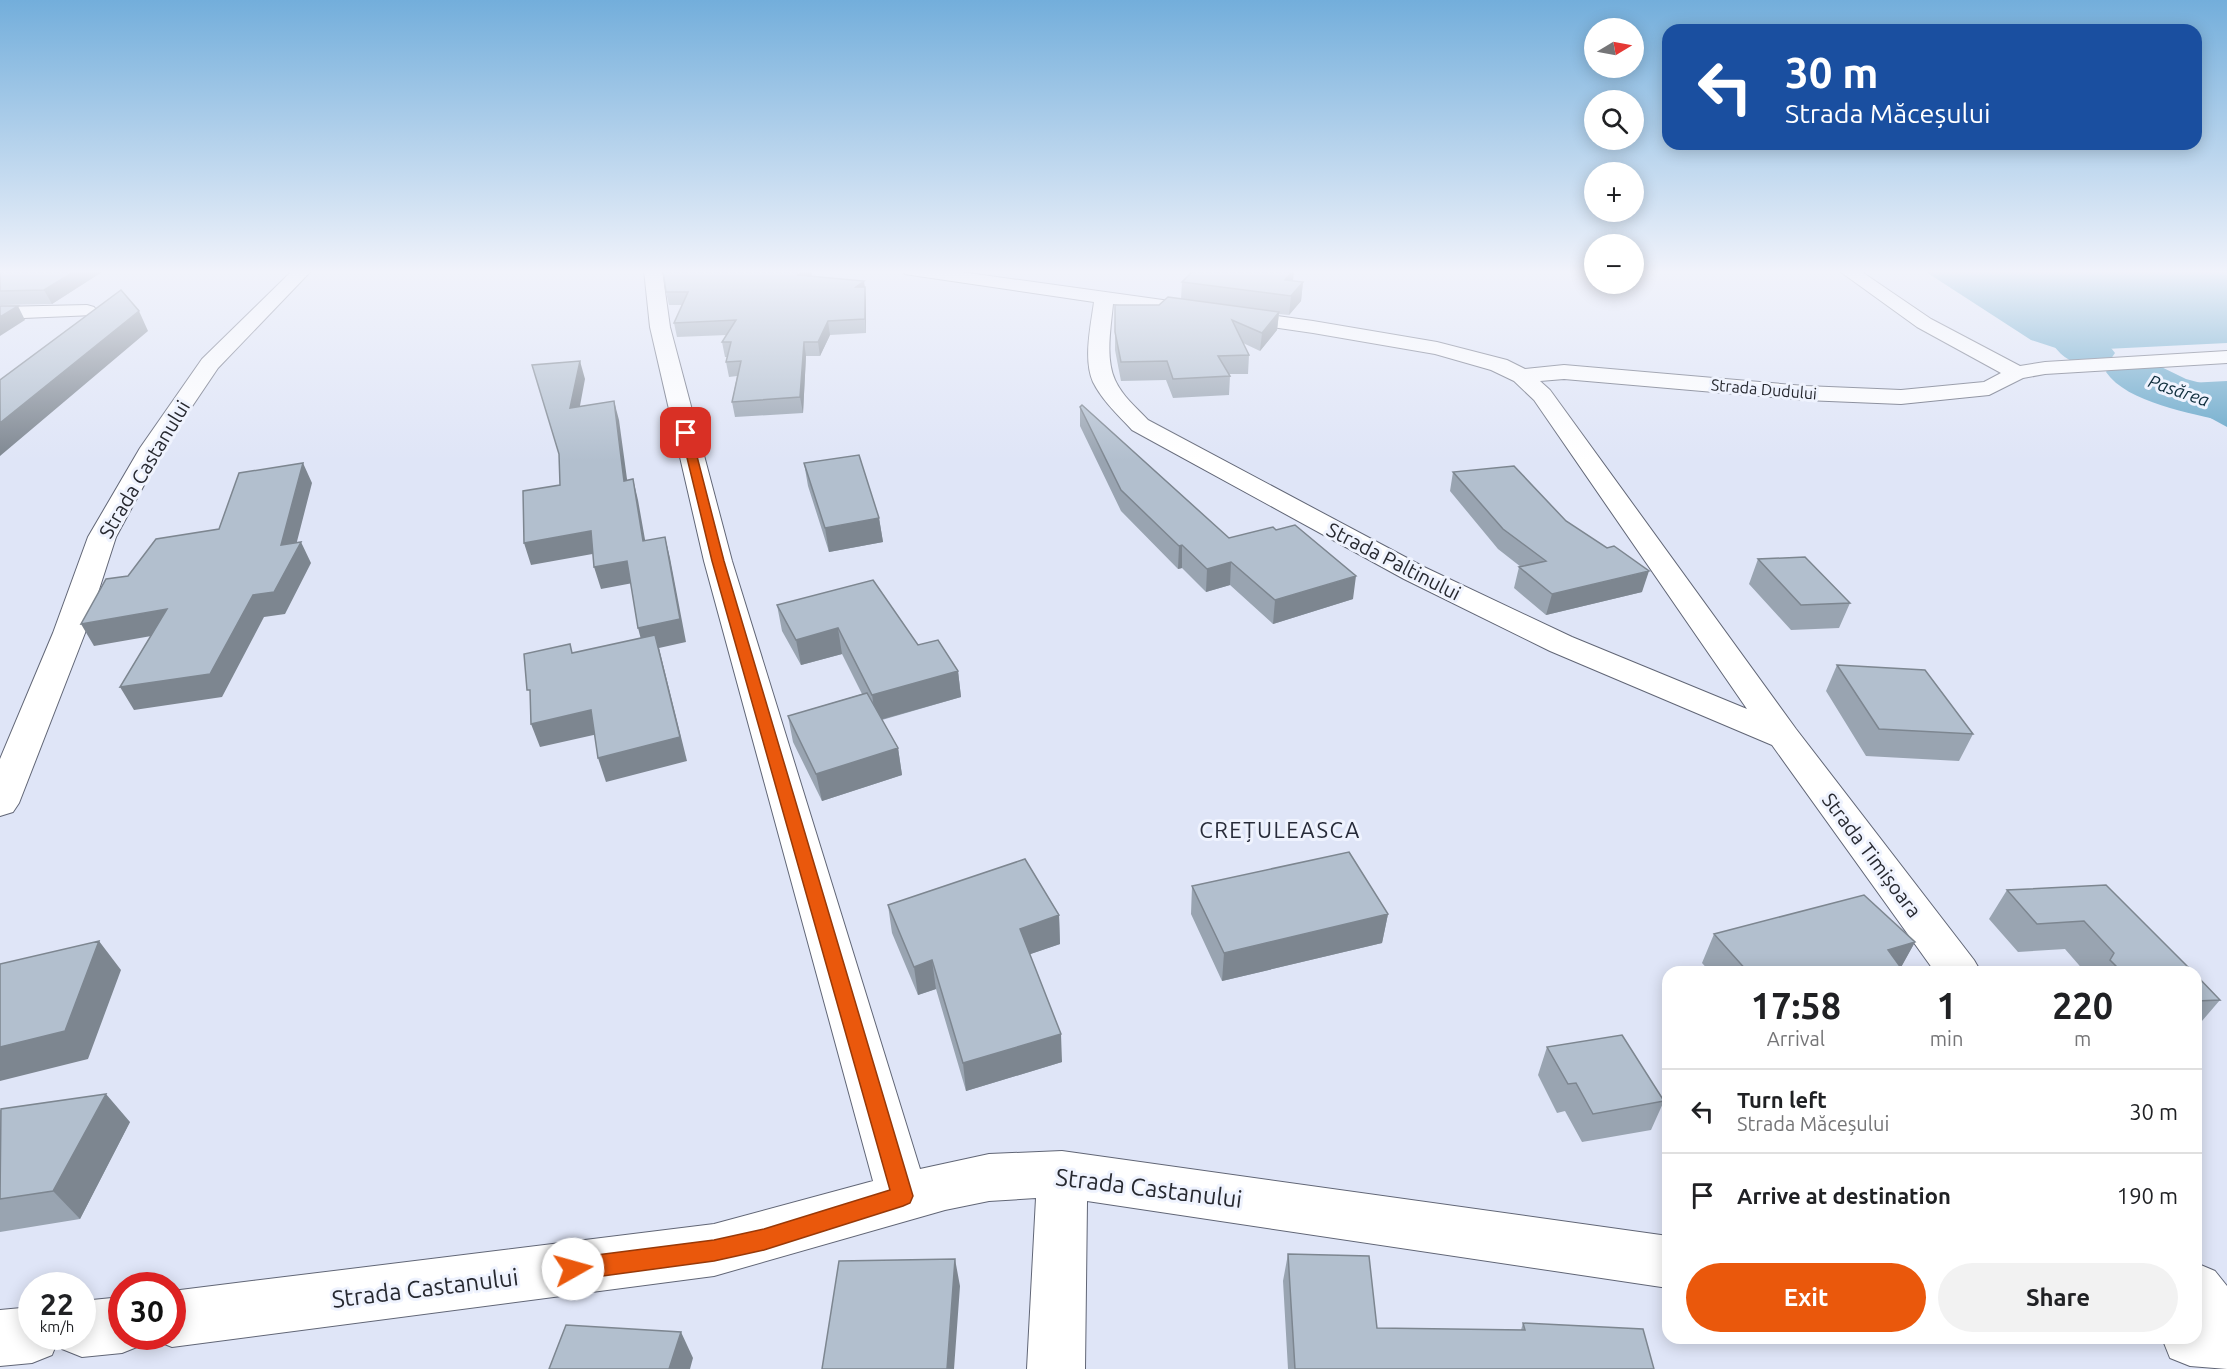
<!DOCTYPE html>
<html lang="en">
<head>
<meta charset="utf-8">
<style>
  body { margin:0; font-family:Ubuntu,sans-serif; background:#f2f2f2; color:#202124; height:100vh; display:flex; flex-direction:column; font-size:22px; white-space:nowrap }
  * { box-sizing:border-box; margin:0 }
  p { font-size:20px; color:#757577 }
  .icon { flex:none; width:33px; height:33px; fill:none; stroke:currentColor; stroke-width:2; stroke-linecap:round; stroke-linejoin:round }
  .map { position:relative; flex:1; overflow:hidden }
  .side { position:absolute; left:1662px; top:966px; width:540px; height:378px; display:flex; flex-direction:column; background:#fff; border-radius:18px; box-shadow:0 3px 15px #0003 }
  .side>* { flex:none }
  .hud { position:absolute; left:1662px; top:24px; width:540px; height:126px; border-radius:18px; box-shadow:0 3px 15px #0003; background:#1a4fa0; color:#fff; overflow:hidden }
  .needle { width:39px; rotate:80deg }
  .tools { position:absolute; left:1584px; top:18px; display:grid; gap:12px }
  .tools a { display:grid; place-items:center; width:60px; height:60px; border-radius:50%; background:#fff; box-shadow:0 3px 15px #0003; font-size:30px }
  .speed { position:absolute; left:18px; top:1272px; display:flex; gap:12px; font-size:30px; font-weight:700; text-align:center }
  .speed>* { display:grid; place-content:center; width:78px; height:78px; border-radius:50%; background:#fff; box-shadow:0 3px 15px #0003; line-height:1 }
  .speed small { font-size:15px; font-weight:400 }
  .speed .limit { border:9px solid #d22; background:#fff; color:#111 }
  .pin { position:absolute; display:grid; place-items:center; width:51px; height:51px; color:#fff; margin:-26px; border-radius:12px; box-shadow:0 3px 9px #0006 }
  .me { position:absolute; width:66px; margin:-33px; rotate:83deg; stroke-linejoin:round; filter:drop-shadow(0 0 4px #0008) }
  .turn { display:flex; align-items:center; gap:21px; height:126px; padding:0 24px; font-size:27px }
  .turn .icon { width:78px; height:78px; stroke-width:2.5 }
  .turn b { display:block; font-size:42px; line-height:51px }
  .eta { display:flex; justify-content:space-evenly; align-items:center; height:102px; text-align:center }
  .eta b { font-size:36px; font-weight:700; line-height:42px }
  .action { display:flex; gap:12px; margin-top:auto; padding:12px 24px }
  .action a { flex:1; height:69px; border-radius:36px; background:#ea580c; color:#fff; font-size:24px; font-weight:700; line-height:69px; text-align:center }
  .action a+a { background:#f2f2f2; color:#202124 }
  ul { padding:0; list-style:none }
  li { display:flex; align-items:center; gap:18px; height:84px; padding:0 24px; border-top:2px solid #e0e0e0 }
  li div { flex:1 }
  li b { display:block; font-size:22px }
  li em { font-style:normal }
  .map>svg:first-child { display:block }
  .water { fill:#63a5c7 }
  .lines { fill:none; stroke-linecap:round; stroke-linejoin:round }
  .river { fill:#63a5c7; fill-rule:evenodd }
  .minor-casing { stroke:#616676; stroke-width:2 }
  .minor { fill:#fff; fill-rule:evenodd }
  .wall { fill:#99a4b1 }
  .shaded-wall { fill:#7d8690 }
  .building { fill:#b2bfce; stroke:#7d8690; stroke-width:1.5 }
  .route { fill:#ea580c; stroke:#983908; stroke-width:1.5 }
  .labels { text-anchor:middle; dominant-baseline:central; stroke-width:6; stroke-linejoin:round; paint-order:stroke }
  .far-street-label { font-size:16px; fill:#272930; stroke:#eff3fe }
  .far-water-label { font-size:18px; font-style:italic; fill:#0e2d3c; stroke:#eff3fe }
  .street-label { font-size:20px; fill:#272930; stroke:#eff3fe }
  .quarter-label { font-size:22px; letter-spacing:1.5px; fill:#272b39; stroke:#eff3fe }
  .near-street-label { font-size:24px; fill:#272930; stroke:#eff3fe }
</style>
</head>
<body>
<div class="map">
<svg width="2227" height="1369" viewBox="0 0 2227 1369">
  <rect width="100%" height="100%" fill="#dfe5f7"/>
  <path class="water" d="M 1923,270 L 2227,270 L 2227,343 L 2065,351 L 2031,340 Z
    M 2227,381 L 2227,427 L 2150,385 Z"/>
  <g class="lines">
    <path class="river" d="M 2015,270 L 2058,270 C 2071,287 2077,308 2088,326 C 2095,337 2108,342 2115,353 L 2108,363 C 2045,379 2042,309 2015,270 Z
      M 2131,357 L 2149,361 L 2186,379 L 2227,390 L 2227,422 C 2192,413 2127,403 2106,372 L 2113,361 Z"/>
    <defs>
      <path id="minor" d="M 293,270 L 312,270 L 218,368 L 164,448 L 116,537 L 85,633 L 19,803 L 13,812 L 0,816 L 0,759 L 53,633 L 88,537 L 140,448 L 202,359 Z
        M 644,270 L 662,270 L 670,327 L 732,561 L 920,1169 L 989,1154 L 1062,1151 L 1668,1236 L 1668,1288 L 1087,1201 L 1085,1369 L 1027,1369 L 1036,1198 L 989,1201 L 945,1210 L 714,1276 L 172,1347 L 152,1339 L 151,1336 L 172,1336 L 172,1291 L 714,1224 L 873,1181 L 704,561 L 650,327 Z
        M 902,270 L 947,270 L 1313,321 L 1437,342 L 1507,360 L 1525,369 L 1564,365 L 1805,386 L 1901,390 L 1984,382 L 2001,373 L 1917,327 L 1838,270 L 1859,270 L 1931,319 L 2020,366 L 2045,362 L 2227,351 L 2227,363 L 2045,374 L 2023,378 L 1989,395 L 1901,404 L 1805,400 L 1564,379 L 1540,381 L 1550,390 L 1796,729 L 1974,960 L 1981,972 L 1935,972 L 1772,745 L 1550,651 L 1404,579 L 1132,430 C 1118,415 1102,400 1093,382 C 1083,359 1091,325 1094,302 L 911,275 L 905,274 ZM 1113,304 L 1313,333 L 1435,354 L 1491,370 L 1514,381 L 1534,400 L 1747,709 L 1572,637 L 1424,567 L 1148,420 C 1137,408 1122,396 1115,380 C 1105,358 1111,327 1113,304 Z
        M 87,305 L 94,307 L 97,311 L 94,315 L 0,319 L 0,307 Z
        M 2196,1263 L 2215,1271 L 2227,1286 L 2227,1369 L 2190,1366 L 2170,1358 L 2162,1338 L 2196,1338 Z
        M 122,1297 L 122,1336 L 145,1336 L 142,1345 L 122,1353 L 82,1357 L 62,1349 L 58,1340 L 52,1355 L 32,1363 L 0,1366 L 0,1310 L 32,1307 L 32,1336 L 82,1336 L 82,1301 Z"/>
    </defs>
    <use href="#minor" class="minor-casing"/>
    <use href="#minor" class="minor"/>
  </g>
  <path class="wall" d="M 0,270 L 105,270 L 52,304 L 0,305 Z
    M 811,270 L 812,276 L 864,281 L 866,301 L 866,333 L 830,335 L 820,356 L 806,356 L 803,413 L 735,417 L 732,402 L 737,376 L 729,377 L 726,362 L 727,357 L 725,357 L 722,342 L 727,335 L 677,337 L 674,323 L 682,305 L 669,305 L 666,292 Z
    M 1294,270 L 1293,281 L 1303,282 L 1301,301 L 1289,315 L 1279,314 L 1277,330 L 1260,351 L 1243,343 L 1249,355 L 1248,374 L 1229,374 L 1230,376 L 1229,395 L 1173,398 L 1166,380 L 1121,381 L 1115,350 L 1115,305 L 1159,305 L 1181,299 L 1182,282 Z
    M 1080,407 L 1229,538 L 1353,599 L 1273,624 L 1230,585 L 1206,592 L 1182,568 L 1178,569 L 1121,511 L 1080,426 Z
    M 804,463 L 879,518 L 883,542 L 829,552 L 808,486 Z
    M 1453,472 L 1566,521 L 1642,592 L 1546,615 L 1514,588 L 1519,567 L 1521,567 L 1498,549 L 1450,491 Z
    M 1758,559 L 1850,603 L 1839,628 L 1791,630 L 1749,584 Z
    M 777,605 L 918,645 L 958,671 L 961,697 L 882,720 L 898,748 L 902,775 L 822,801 L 793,742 L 788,716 L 862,694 L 842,654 L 801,665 L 782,631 Z
    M 1837,665 L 1973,734 L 1959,761 L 1866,756 L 1826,691 Z
    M 2106,885 L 2193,972 L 2085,972 L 2065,949 L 2018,952 L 1989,919 L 2007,890 Z
    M 1192,886 L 1388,914 L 1382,943 L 1222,981 L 1191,914 Z
    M 888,905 L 1059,915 L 1060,944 L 1030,954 L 1062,1062 L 966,1091 L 936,989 L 918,995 L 892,933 Z
    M 1714,934 L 1915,942 L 1901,967 L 1904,972 L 1710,972 L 1702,963 Z
    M 2196,975 L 2220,1000 L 2196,1028 Z
    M 1547,1047 L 1664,1101 L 1651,1130 L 1582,1142 L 1565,1111 L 1557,1113 L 1538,1075 Z
    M 0,1110 L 130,1122 L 80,1219 L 0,1232 Z
    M 1288,1254 L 1377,1328 L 1521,1330 L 1523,1323 L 1654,1369 L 1288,1369 L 1283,1281 Z"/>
  <path class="shaded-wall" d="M 77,270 L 105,270 L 52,304 L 44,290 Z
    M 806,270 L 811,270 L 812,280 L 798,275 Z
    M 1294,270 L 1292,288 L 1285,280 Z
    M 864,281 L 866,301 L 866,333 L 865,319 L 856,287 Z
    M 1303,282 L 1301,301 L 1289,315 L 1291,296 Z
    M 18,306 L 25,320 L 0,336 L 0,317 Z
    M 139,311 L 148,331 L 0,456 L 0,423 Z
    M 1279,312 L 1277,330 L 1260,351 L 1262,333 Z
    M 828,321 L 830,335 L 820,356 L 818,342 Z
    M 804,342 L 806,356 L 803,413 L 800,397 Z
    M 580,361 L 585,379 L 576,427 L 570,408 Z
    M 614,401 L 619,420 L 630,501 L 624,481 Z
    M 303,463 L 312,483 L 293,557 L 301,542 L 311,563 L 285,614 L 264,617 L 222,697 L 134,710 L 120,687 L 281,545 Z
    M 633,479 L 638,500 L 649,562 L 643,541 Z
    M 879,518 L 883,542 L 829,552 L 825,528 Z
    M 591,531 L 598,553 L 531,565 L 524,543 Z
    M 665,537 L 670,558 L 686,642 L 659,648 L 687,761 L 606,782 L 598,758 L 644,651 L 638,628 Z
    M 1182,545 L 1182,568 L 1178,569 L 1179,546 Z
    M 627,561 L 633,583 L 601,589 L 594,567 Z
    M 1231,562 L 1230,585 L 1206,592 L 1207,569 Z
    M 1649,571 L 1642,592 L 1546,615 L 1552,594 Z
    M 1356,576 L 1353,599 L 1273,624 L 1275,600 Z
    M 167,609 L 180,631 L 94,646 L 81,624 Z
    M 838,628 L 842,654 L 801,665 L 796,640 Z
    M 958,671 L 961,697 L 876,721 L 872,695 Z
    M 591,710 L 598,734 L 540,747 L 531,724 Z
    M 898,748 L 902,775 L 822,801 L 816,774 Z
    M 1388,914 L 1382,943 L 1222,981 L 1224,953 Z
    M 1059,915 L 1060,944 L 1022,957 L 1020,929 Z
    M 99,941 L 121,970 L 88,1059 L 0,1081 L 0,1047 Z
    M 1915,942 L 1899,971 L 1888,950 Z
    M 932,960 L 936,989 L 918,995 L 914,967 Z
    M 1061,1034 L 1062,1062 L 966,1091 L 963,1063 Z
    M 106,1094 L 130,1122 L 80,1219 L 53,1191 Z
    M 955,1259 L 960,1286 L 954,1369 L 947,1369 Z
    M 681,1332 L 693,1358 L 690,1369 L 669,1369 Z"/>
  <path class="building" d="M 0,270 L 77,270 L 44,290 L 0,291 Z
    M 663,270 L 806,270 L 798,275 L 864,281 L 856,287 L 865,287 L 865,319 L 828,321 L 818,342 L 804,342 L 800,397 L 732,402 L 741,361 L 726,362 L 731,342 L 722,342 L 736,320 L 674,323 L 688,292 L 666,292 Z
    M 1194,270 L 1294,270 L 1285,280 L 1303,282 L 1291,296 L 1182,282 Z
    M 121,290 L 139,311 L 0,423 L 0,380 Z
    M 1168,297 L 1279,312 L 1262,333 L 1232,320 L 1249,355 L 1218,356 L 1230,376 L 1173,379 L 1167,361 L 1121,362 L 1115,332 L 1115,305 L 1159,305 Z
    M 0,306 L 18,306 L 0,317 Z
    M 580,361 L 570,408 L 614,401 L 624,481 L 633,479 L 643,541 L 665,537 L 680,619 L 638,628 L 627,561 L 594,567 L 591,531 L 524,543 L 523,491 L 560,485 L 559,454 L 532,365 Z
    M 1082,405 L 1229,538 L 1273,527 L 1276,530 L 1295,525 L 1356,576 L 1275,600 L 1231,562 L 1207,569 L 1182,545 L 1179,546 L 1121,490 L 1080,407 Z
    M 859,455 L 879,518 L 825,528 L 804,463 Z
    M 303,463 L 281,545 L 301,542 L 274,592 L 253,595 L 210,674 L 120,687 L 167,609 L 81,624 L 106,579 L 128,576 L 156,539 L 219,529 L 239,473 Z
    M 1514,466 L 1566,521 L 1607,548 L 1614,546 L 1649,571 L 1552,594 L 1519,567 L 1546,561 L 1503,529 L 1453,472 Z
    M 1805,557 L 1850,603 L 1801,605 L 1758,559 Z
    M 873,580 L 918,645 L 938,640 L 958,671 L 872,695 L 838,628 L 796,640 L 777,605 Z
    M 655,635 L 680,737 L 598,758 L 591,710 L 531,724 L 530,690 L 527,690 L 524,654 L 570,644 L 572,653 Z
    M 1837,665 L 1925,670 L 1973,734 L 1879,729 Z
    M 867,693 L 898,748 L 816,774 L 788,716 Z
    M 1349,852 L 1388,914 L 1224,953 L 1192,886 Z
    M 1025,859 L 1059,915 L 1020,929 L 1061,1034 L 963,1063 L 932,960 L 914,967 L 888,905 Z
    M 2106,885 L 2193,972 L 2122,972 L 2110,960 L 2114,953 L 2084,921 L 2037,924 L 2007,890 Z
    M 1864,895 L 1915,942 L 1888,950 L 1904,972 L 1748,972 L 1714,934 Z
    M 99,941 L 65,1031 L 0,1047 L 0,964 Z
    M 2196,975 L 2220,1000 L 2196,1001 Z
    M 1622,1035 L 1664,1101 L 1593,1114 L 1576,1083 L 1568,1084 L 1547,1047 Z
    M 106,1094 L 53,1191 L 0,1199 L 1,1109 Z
    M 1288,1254 L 1369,1256 L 1377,1328 L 1525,1330 L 1523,1323 L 1643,1329 L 1654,1369 L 1295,1369 Z
    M 955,1259 L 947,1369 L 822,1369 L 839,1261 Z
    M 566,1325 L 681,1332 L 669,1369 L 549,1369 Z"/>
  <linearGradient id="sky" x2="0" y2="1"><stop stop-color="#73aedb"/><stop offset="0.59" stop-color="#f1f3fb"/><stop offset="1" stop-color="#f1f3fb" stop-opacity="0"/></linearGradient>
  <rect width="2227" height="461" fill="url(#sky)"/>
  <path class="route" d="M 686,430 L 691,433 L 724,561 L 913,1196 L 910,1203 L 903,1206 L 764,1250 L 714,1261 L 573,1280 L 565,1276 L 562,1269 L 565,1261 L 573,1258 L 714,1240 L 764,1229 L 890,1190 L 712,561 L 681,433 Z"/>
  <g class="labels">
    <g class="far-street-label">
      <text transform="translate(1764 389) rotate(5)">Strada Dudului</text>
    </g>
    <g class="far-water-label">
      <text transform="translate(2179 390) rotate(19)">Pasărea</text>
    </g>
    <g class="street-label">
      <text transform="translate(144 469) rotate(-59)">Strada Castanului</text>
      <text transform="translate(1394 561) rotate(27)">Strada Paltinului</text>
      <text transform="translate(1872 855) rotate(53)">Strada Timișoara</text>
    </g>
    <g class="quarter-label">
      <text x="1280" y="829">CREȚULEASCA</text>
    </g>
    <g class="near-street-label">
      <text transform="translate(1149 1188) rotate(7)">Strada Castanului</text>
      <text transform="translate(425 1288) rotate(-7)">Strada Castanului</text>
    </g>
  </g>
</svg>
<div class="tools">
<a><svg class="needle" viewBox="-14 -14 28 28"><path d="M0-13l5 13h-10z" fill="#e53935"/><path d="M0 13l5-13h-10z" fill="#757577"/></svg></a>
<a><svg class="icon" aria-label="search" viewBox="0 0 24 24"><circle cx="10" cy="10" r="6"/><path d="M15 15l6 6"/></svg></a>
<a>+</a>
<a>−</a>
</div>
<div class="speed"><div>22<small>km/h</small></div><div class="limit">30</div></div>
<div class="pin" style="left:686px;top:433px;background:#d93025"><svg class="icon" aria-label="arrive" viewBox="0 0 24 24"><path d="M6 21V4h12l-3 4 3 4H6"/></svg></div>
<svg class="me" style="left:573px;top:1269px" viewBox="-20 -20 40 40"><circle r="19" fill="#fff"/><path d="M0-13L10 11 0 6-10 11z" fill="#ea580c"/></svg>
<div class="hud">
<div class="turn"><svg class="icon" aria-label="left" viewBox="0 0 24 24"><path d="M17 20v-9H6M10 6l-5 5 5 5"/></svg><div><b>30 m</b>Strada Măceșului</div></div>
</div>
<section class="side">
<div class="eta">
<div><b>17:58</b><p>Arrival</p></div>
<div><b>1</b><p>min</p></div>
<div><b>220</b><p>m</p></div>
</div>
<ul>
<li><svg class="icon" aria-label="left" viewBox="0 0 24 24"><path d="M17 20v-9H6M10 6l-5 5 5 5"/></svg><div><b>Turn left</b><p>Strada Măceșului</p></div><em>30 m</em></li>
<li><svg class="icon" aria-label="arrive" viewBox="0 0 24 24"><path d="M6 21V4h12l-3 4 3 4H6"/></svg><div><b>Arrive at destination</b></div><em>190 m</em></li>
</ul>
<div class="action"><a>Exit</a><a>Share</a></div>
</section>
</div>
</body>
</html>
